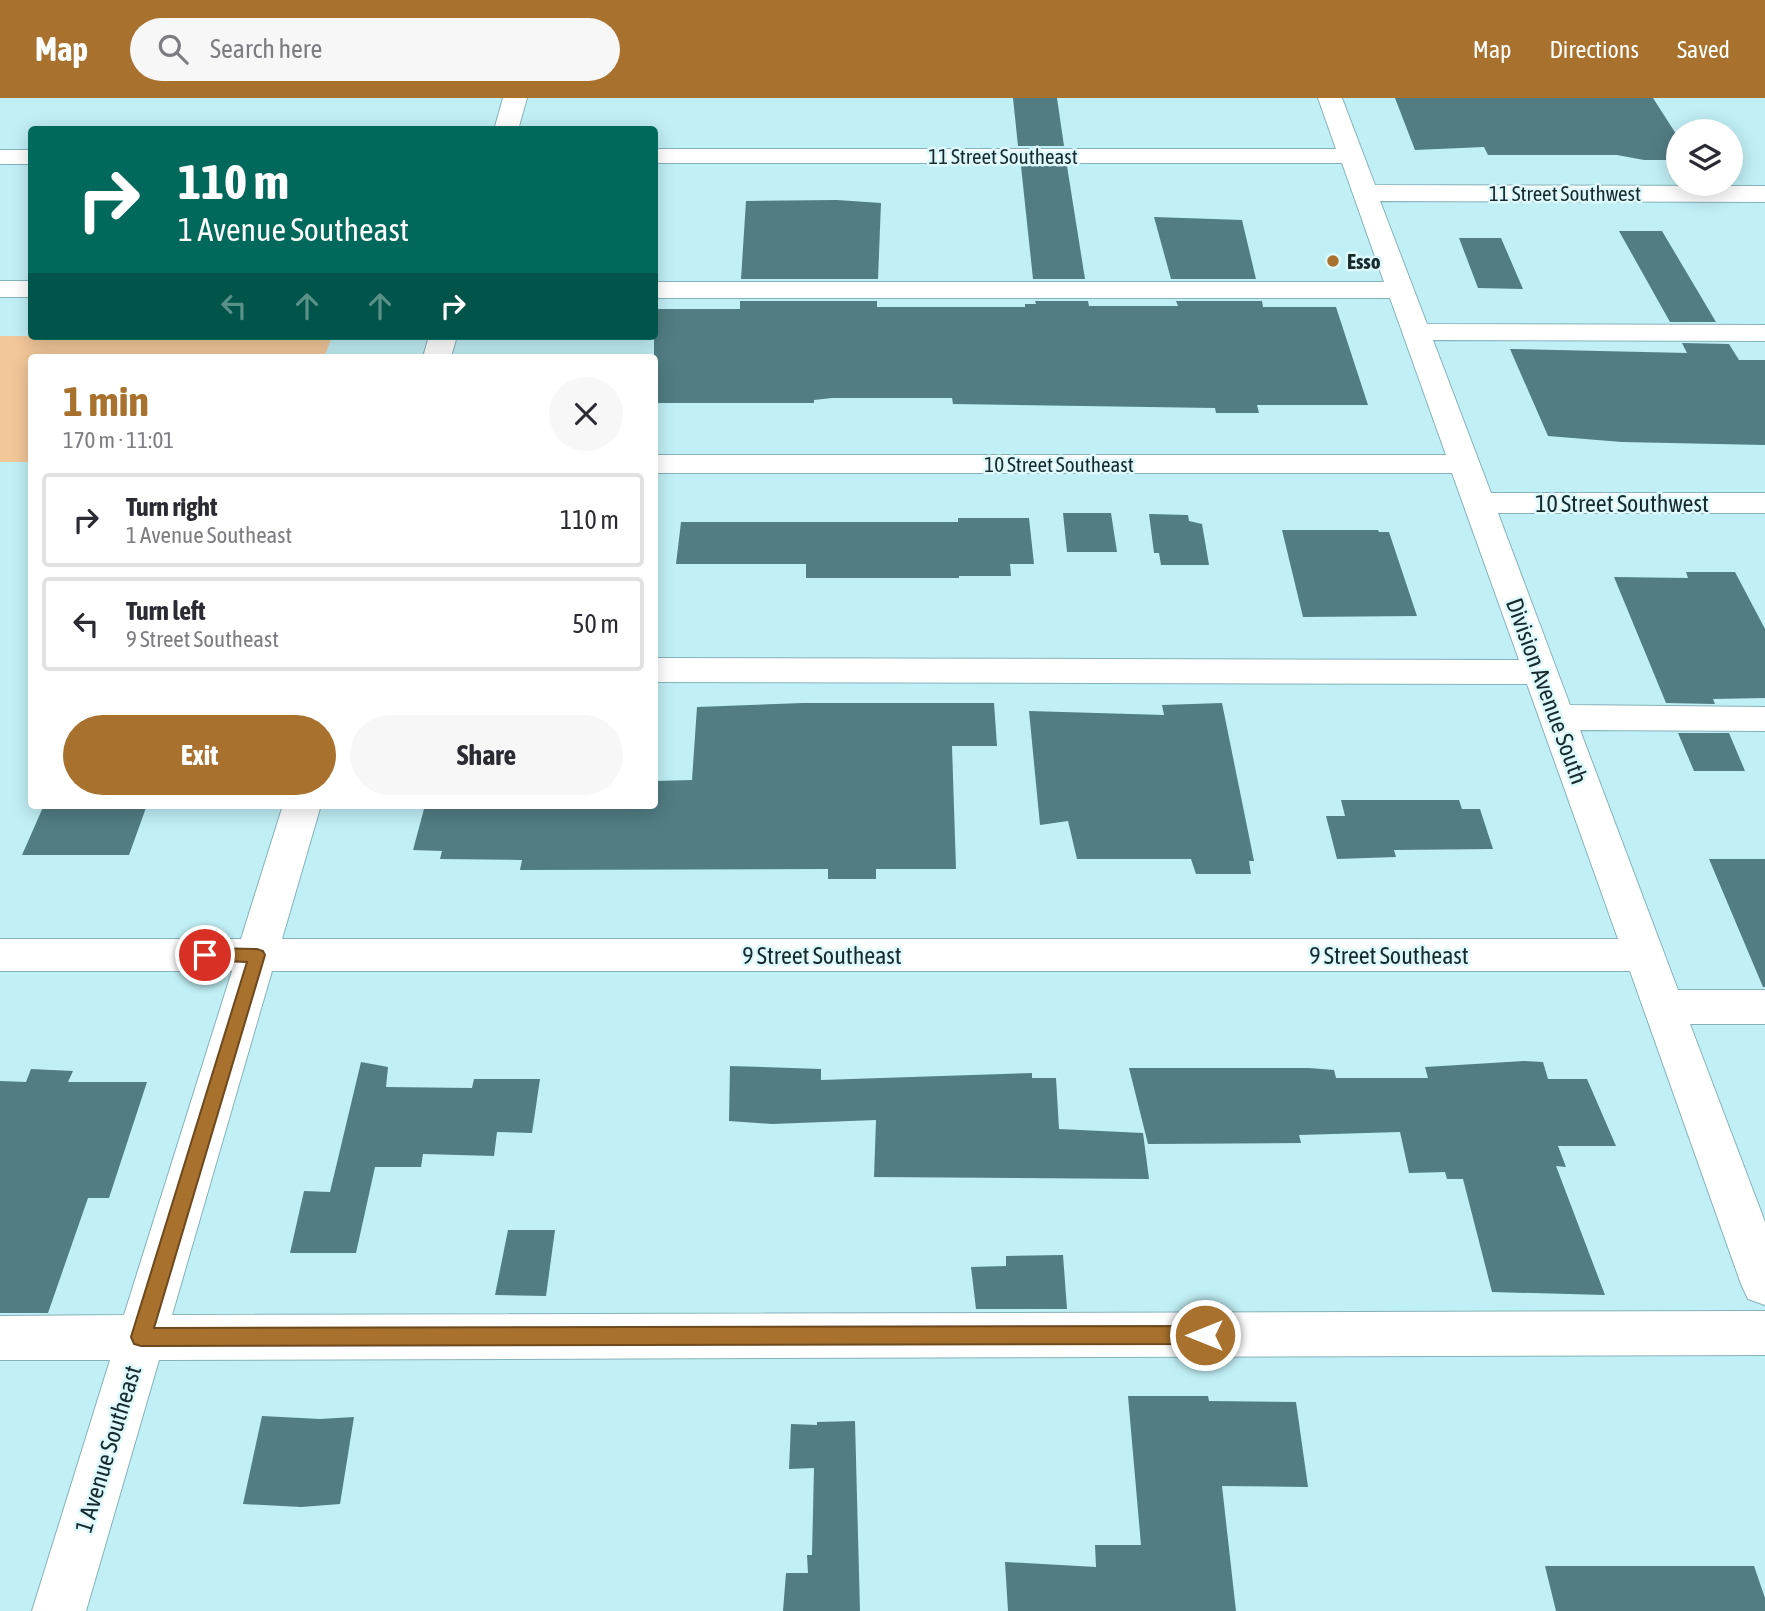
<!DOCTYPE html>
<html lang="en">
<head>
<meta charset="utf-8">
<style>
  body { margin:0; font-family:"Asap Condensed",sans-serif; background:#f7f7f7; color:#2b2b33; height:100vh; display:flex; flex-direction:column; font-size:26px; white-space:nowrap }
  * { box-sizing:border-box; margin:0 }
  p { font-size:23px; color:#7c7c81 }
  .icon { flex:none; width:38px; height:38px; fill:none; stroke:currentColor; stroke-width:2; stroke-linecap:round; stroke-linejoin:round }
  .map { position:relative; flex:1; overflow:hidden }
  .details { position:absolute; left:28px; top:256px; width:630px; height:455px; display:flex; flex-direction:column; background:#fff; border-radius:7px; box-shadow:0 4px 18px #0003 }
  .details>* { flex:none }
  .banner { position:absolute; left:28px; top:28px; width:630px; height:214px; border-radius:7px; box-shadow:0 4px 18px #0003; background:#00695c; color:#fff; overflow:hidden }
  .buttons { position:absolute; left:1666px; top:21px; display:grid; gap:14px }
  .buttons a { display:grid; place-items:center; width:77px; height:77px; border-radius:50%; background:#fff; box-shadow:0 4px 18px #0003; font-size:35px }
  .pin { position:absolute; display:grid; place-items:center; width:60px; height:60px; color:#fff; margin:-30px; border:4px solid #fff; border-radius:50%; box-shadow:0 2px 7px #0007 }
  .me { position:absolute; width:77px; margin:-38px; rotate:270deg; stroke-linejoin:round; filter:drop-shadow(0 0 5px #0008) }
  .turn { display:flex; align-items:center; gap:24px; height:147px; padding:0 35px; font-size:32px }
  .turn .icon { width:91px; height:91px; stroke-width:2.5 }
  .turn b { display:block; font-size:49px; line-height:60px }
  .lanes { display:flex; align-items:center; height:66px; padding:0 35px; background:#0003; justify-content:center; gap:35px; direction:ltr }
  .lanes .off { opacity:.35 }
  .round { display:grid; place-items:center; flex:none; width:74px; height:74px; border-radius:37px; background:#f7f7f7 }
  .head { display:flex; align-items:center; justify-content:space-between; height:119px; padding:0 35px }
  h1 { font-size:42px; font-weight:700; line-height:52px; color:#a8712d }
  .action { display:flex; gap:14px; margin-top:auto; padding:14px 35px }
  .action a { flex:1; height:80px; border-radius:42px; background:#a8712d; color:#fff; font-size:28px; font-weight:700; line-height:80px; text-align:center }
  .action a+a { background:#f7f7f7; color:#2b2b33 }
  ul { padding:0; list-style:none }
  li { display:flex; align-items:center; gap:21px; height:94px; margin:0 14px 10px; padding:0 21px; border:4px solid #e1e1e2; border-radius:7px }
  li div { flex:1 }
  li b { display:block; font-size:26px }
  li em { font-style:normal }
  header { display:flex; align-items:center; gap:42px; box-sizing:border-box; height:98px; padding:0 35px; background:#a8712d; color:#fff }
  header strong { font-size:33px }
  nav { display:flex; gap:38px; margin-inline-start:auto; font-size:24px }
  .search { width:490px; height:63px; background:#f7f7f7; display:flex; align-items:center; gap:18px; box-sizing:border-box; padding:0 24px; border-radius:38px; color:#7c7c81; font-size:26px }
  .map>svg:first-child { display:block }
  .green { fill:#f2c799 }
  .building { fill:#517d83 }
  .lines { fill:none; stroke-linecap:round; stroke-linejoin:round }
  .minor-casing { stroke:#85b2b8; stroke-width:2 }
  .minor { fill:#fff; fill-rule:evenodd }
  .route { fill:#a8712d; stroke:#6d491d; stroke-width:2 }
  .poi-dot { fill:#a8712d; stroke:#ddf9fc; stroke-width:2.5 }
  .labels { text-anchor:middle; dominant-baseline:central; stroke-width:5; stroke-linejoin:round; paint-order:stroke }
  .far-street-label { font-size:21px; fill:#182a2d; stroke:#ddf9fc }
  .far-poi-label { font-size:21px; font-weight:bold; fill:#182a2d; stroke:#ddf9fc; text-anchor:start }
  .street-label { font-size:24px; fill:#182a2d; stroke:#ddf9fc }
</style>
</head>
<body>
<header>
<strong>Map</strong>
<div class="search"><svg class="icon" aria-label="search" viewBox="0 0 24 24"><circle cx="10" cy="10" r="6"/><path d="M15 15l6 6"/></svg>Search here</div>
<nav><a>Map</a><a>Directions</a><a>Saved</a></nav>
</header>
<div class="map">
<svg width="1765" height="1513" viewBox="0 0 1765 1513">
  <rect width="100%" height="100%" fill="#c0eff5"/>
  <path class="green" d="M 0,238 L 332,239 L 324,259 L 32,259 L 31,364 L 0,364 Z"/>
  <path class="building" d="M 1013,0 L 1057,0 L 1064,48 L 1018,48 Z
    M 1395,0 L 1653,0 L 1678,39 L 1678,62 L 1644,62 L 1617,57 L 1488,57 L 1484,49 L 1415,52 Z
    M 1021,68 L 1067,68 L 1085,181 L 1033,181 Z
    M 837,102 L 881,105 L 878,181 L 741,181 L 746,103 Z
    M 1154,119 L 1242,122 L 1256,181 L 1171,181 Z
    M 1619,133 L 1662,133 L 1716,224 L 1670,224 Z
    M 1459,140 L 1501,140 L 1523,191 L 1478,190 Z
    M 740,203 L 877,203 L 877,209 L 1025,209 L 1025,206 L 1036,206 L 1035,203 L 1088,203 L 1089,208 L 1178,208 L 1176,203 L 1262,203 L 1263,209 L 1336,209 L 1368,307 L 1257,307 L 1259,315 L 1216,315 L 1215,310 L 953,306 L 952,300 L 832,300 L 814,302 L 814,305 L 654,305 L 654,211 L 740,211 Z
    M 1682,245 L 1729,246 L 1739,262 L 1765,262 L 1765,347 L 1622,344 L 1548,338 L 1510,251 L 1687,255 Z
    M 1063,415 L 1111,415 L 1117,454 L 1067,454 Z
    M 1149,416 L 1188,417 L 1189,423 L 1202,426 L 1209,467 L 1161,467 L 1159,455 L 1154,455 Z
    M 958,420 L 1029,420 L 1034,466 L 1010,466 L 1011,478 L 959,478 L 959,480 L 806,480 L 806,466 L 676,466 L 681,424 L 958,424 Z
    M 1282,432 L 1378,432 L 1379,434 L 1389,434 L 1417,518 L 1303,519 Z
    M 1686,474 L 1735,474 L 1765,531 L 1765,600 L 1713,601 L 1715,606 L 1666,605 L 1614,479 L 1688,480 Z
    M 803,605 L 994,605 L 997,648 L 952,648 L 956,771 L 876,771 L 876,781 L 828,781 L 828,771 L 520,772 L 522,762 L 440,761 L 442,753 L 413,752 L 424,711 L 443,711 L 444,707 L 654,707 L 654,683 L 692,682 L 697,609 Z
    M 1222,605 L 1254,763 L 1249,763 L 1251,776 L 1196,776 L 1191,761 L 1077,761 L 1068,723 L 1040,727 L 1029,613 L 1164,617 L 1162,607 Z
    M 1678,635 L 1729,635 L 1745,673 L 1694,673 Z
    M 1341,702 L 1459,702 L 1462,711 L 1480,711 L 1493,751 L 1394,752 L 1396,759 L 1337,761 L 1326,718 L 1345,718 Z
    M 44,707 L 147,707 L 129,757 L 22,757 Z
    M 1709,761 L 1765,761 L 1765,889 L 1763,889 Z
    M 1524,963 L 1543,964 L 1548,981 L 1587,981 L 1616,1048 L 1558,1048 L 1566,1069 L 1556,1068 L 1605,1197 L 1492,1194 L 1463,1081 L 1447,1081 L 1445,1074 L 1409,1075 L 1400,1034 L 1299,1037 L 1301,1045 L 1148,1046 L 1129,970 L 1309,970 L 1334,972 L 1336,980 L 1428,980 L 1425,969 Z
    M 361,964 L 388,969 L 386,989 L 472,990 L 474,981 L 540,981 L 532,1035 L 497,1034 L 494,1058 L 423,1056 L 421,1069 L 375,1069 L 356,1155 L 290,1155 L 304,1093 L 330,1094 Z
    M 730,968 L 821,971 L 821,982 L 1032,975 L 1032,980 L 1056,980 L 1059,1031 L 1143,1035 L 1149,1081 L 874,1079 L 876,1022 L 772,1026 L 729,1023 Z
    M 31,971 L 73,973 L 68,984 L 147,984 L 109,1100 L 88,1100 L 48,1215 L 0,1215 L 0,983 L 26,984 Z
    M 508,1132 L 555,1132 L 546,1198 L 495,1197 Z
    M 1063,1157 L 1067,1211 L 976,1211 L 971,1169 L 1006,1168 L 1006,1158 Z
    M 1128,1298 L 1208,1298 L 1209,1303 L 1296,1304 L 1308,1389 L 1222,1388 L 1236,1513 L 1008,1513 L 1005,1464 L 1096,1469 L 1095,1447 L 1141,1447 Z
    M 262,1318 L 320,1321 L 354,1319 L 340,1406 L 301,1409 L 243,1406 Z
    M 855,1323 L 860,1513 L 783,1513 L 786,1475 L 808,1475 L 807,1457 L 812,1457 L 814,1370 L 789,1371 L 791,1326 L 817,1327 L 817,1324 Z
    M 1545,1468 L 1754,1468 L 1765,1500 L 1765,1513 L 1556,1513 Z"/>
  <g class="lines">
    <defs>
      <path id="minor" d="M 503,0 L 527,0 L 518,32 L 494,32 Z
        M 1318,0 L 1342,0 L 1375,87 L 1765,88 L 1765,104 L 1380,103 L 1427,226 L 1765,227 L 1765,243 L 1433,242 L 1491,395 L 1765,395 L 1765,415 L 1498,415 L 1570,607 L 1765,609 L 1765,633 L 1580,632 L 1678,892 L 1765,892 L 1765,926 L 1690,926 L 1765,1124 L 1765,1207 L 1748,1201 L 1741,1186 L 1630,873 L 272,873 L 172,1217 L 1765,1213 L 1765,1257 L 159,1262 L 86,1513 L 32,1513 L 110,1262 L 0,1262 L 0,1218 L 124,1217 L 232,873 L 0,873 L 0,841 L 241,841 L 283,707 L 321,707 L 282,841 L 1618,841 L 1527,586 L 654,584 L 654,560 L 1519,562 L 1452,375 L 654,375 L 654,357 L 1446,357 L 1390,200 L 654,200 L 654,184 L 1384,184 L 1342,65 L 654,65 L 654,51 L 1336,51 Z
        M 0,52 L 32,52 L 32,66 L 0,66 Z
        M 0,183 L 32,183 L 32,199 L 0,199 Z
        M 429,238 L 457,238 L 451,259 L 423,259 Z"/>
    </defs>
    <use href="#minor" class="minor-casing"/>
    <use href="#minor" class="minor"/>
  </g>
  <path class="route" d="M 205,850 L 257,851 L 263,853 L 265,857 L 154,1230 L 1205,1228 L 1212,1230 L 1215,1237 L 1212,1243 L 1205,1246 L 141,1248 L 134,1246 L 131,1239 L 247,864 L 200,862 L 197,857 L 200,852 Z"/>
  <circle class="poi-dot" cx="1333" cy="163" r="7"/>
  <g class="labels">
    <g class="far-street-label">
      <text x="1003" y="58">11 Street Southeast</text>
      <text x="1565" y="95">11 Street Southwest</text>
      <text x="1059" y="366">10 Street Southeast</text>
    </g>
    <g class="far-poi-label">
      <text x="1347" y="163">Esso</text>
    </g>
    <g class="street-label">
      <text x="1622" y="405">10 Street Southwest</text>
      <text transform="translate(1547 593) rotate(70)">Division Avenue South</text>
      <text x="822" y="857">9 Street Southeast</text>
      <text x="1389" y="857">9 Street Southeast</text>
      <text transform="translate(108 1351) rotate(-73)">1 Avenue Southeast</text>
    </g>
  </g>
</svg>
<div class="buttons">
<a><svg class="icon" aria-label="layers" viewBox="0 0 24 24"><path d="M12 4l9 5-9 5-9-5zM3 14l9 5 9-5"/></svg></a>
</div>
<div class="pin" style="left:205px;top:857px;background:#d93025"><svg class="icon" aria-label="arrive" viewBox="0 0 24 24"><path d="M6 21V4h12l-3 4 3 4H6"/></svg></div>
<svg class="me" style="left:1205px;top:1237px" viewBox="-20 -20 40 40"><circle r="17" fill="#a8712d" stroke="#fff" stroke-width="3"/><path d="M0-11L8 9 0 5-8 9z" fill="#fff"/></svg>
<div class="banner">
<div class="turn"><svg class="icon" aria-label="right" viewBox="0 0 24 24"><path d="M7 20v-9h11M14 6l5 5-5 5"/></svg><div><b>110 m</b>1 Avenue Southeast</div></div>
<div class="lanes"><svg class="icon off" aria-label="left" viewBox="0 0 24 24"><path d="M17 20v-9H6M10 6l-5 5 5 5"/></svg><svg class="icon off" aria-label="ahead" viewBox="0 0 24 24"><path d="M12 20V5M6 11l6-6 6 6"/></svg><svg class="icon off" aria-label="ahead" viewBox="0 0 24 24"><path d="M12 20V5M6 11l6-6 6 6"/></svg><svg class="icon" aria-label="right" viewBox="0 0 24 24"><path d="M7 20v-9h11M14 6l5 5-5 5"/></svg></div>
</div>
<section class="details">
<div class="head"><div><h1>1 min</h1><p>170 m · 11:01</p></div><a class="round"><svg class="icon" aria-label="close" viewBox="0 0 24 24"><path d="M6 6l12 12M18 6L6 18"/></svg></a></div>
<ul>
<li><svg class="icon" aria-label="right" viewBox="0 0 24 24"><path d="M7 20v-9h11M14 6l5 5-5 5"/></svg><div><b>Turn right</b><p>1 Avenue Southeast</p></div><em>110 m</em></li>
<li><svg class="icon" aria-label="left" viewBox="0 0 24 24"><path d="M17 20v-9H6M10 6l-5 5 5 5"/></svg><div><b>Turn left</b><p>9 Street Southeast</p></div><em>50 m</em></li>
</ul>
<div class="action"><a>Exit</a><a>Share</a></div>
</section>
</div>
</body>
</html>
